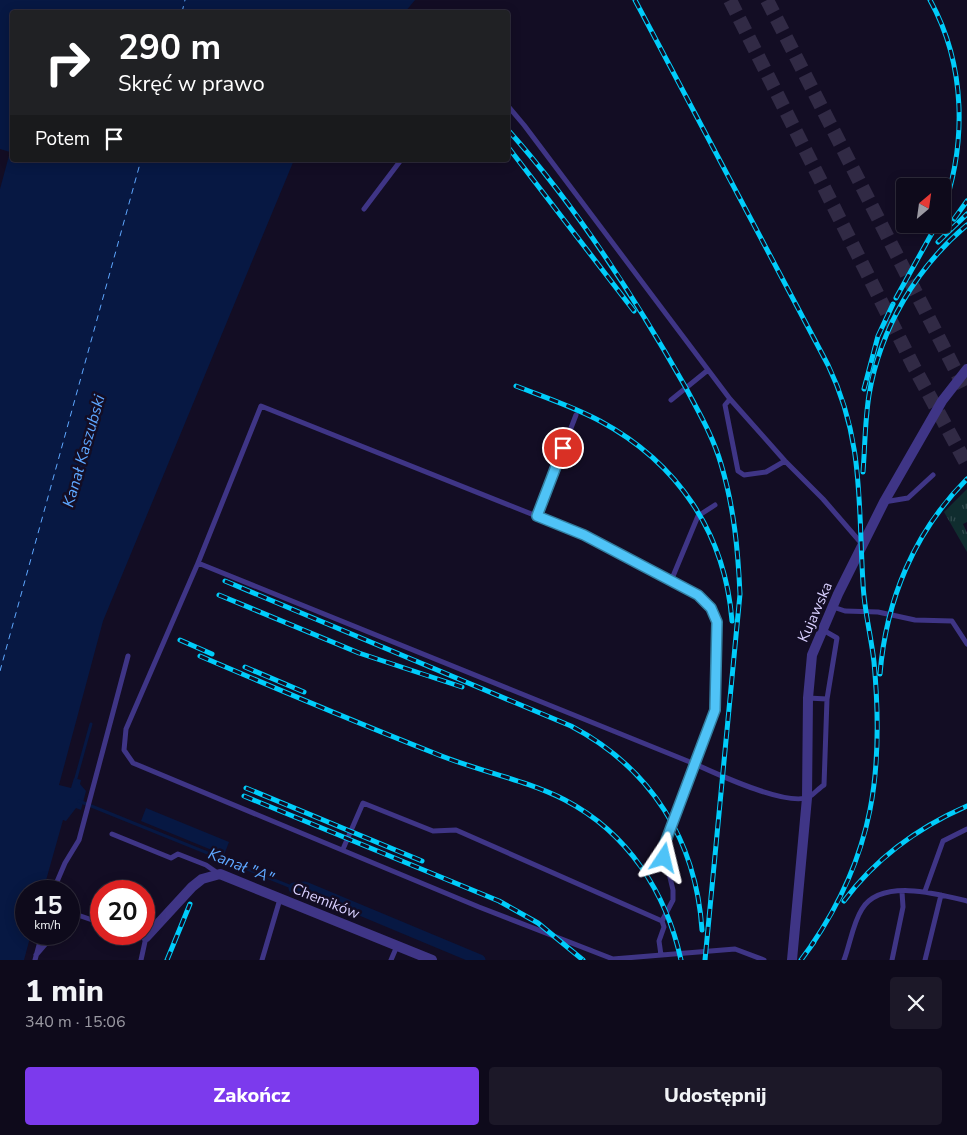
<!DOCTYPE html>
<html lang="pl">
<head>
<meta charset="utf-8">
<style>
  body { margin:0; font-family:"Nunito Sans",sans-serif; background:#1c1828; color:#f1f3f6; height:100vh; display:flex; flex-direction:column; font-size:19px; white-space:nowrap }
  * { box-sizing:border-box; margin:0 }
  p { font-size:16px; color:#9b9aa3 }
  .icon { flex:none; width:28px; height:28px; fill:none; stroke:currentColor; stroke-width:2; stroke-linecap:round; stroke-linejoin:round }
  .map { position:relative; height:960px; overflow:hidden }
  .side { display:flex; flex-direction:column; background:#0e0a1b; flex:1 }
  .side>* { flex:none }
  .guide { position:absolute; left:10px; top:10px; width:500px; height:152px; border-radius:5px; box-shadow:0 2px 12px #0003,0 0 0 1px #2e2b3a; background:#202124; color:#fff; overflow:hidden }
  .needle { width:32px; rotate:29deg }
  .fabs { position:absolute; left:896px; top:178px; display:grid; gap:10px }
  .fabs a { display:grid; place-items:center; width:55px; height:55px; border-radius:5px; background:#0e0a1b; box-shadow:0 2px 12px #0003,0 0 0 1px #2e2b3a; font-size:25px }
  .speed { position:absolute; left:15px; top:880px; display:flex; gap:10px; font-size:25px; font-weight:700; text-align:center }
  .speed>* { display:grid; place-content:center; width:65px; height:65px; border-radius:50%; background:#0e0a1b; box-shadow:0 2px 12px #0003,0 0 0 1px #2e2b3a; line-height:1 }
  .speed small { font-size:12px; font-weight:400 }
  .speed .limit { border:8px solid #d22; background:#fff; color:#111 }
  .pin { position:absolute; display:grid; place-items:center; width:42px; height:42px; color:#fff; margin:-21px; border:2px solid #fff; border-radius:50%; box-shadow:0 1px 5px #0007 }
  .me { position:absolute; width:55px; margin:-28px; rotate:10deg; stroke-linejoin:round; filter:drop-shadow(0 0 4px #0008) }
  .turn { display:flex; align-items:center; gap:18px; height:105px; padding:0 25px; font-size:22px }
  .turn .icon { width:65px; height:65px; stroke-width:2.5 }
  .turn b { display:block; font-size:35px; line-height:42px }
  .then { display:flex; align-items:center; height:48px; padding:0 25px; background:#0003; gap:10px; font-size:19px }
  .round { display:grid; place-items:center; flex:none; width:52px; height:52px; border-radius:5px; background:#1c1828 }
  .summary { display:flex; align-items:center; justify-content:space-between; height:85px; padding:0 25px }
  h1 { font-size:30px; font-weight:800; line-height:38px }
  .action { display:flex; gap:10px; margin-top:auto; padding:10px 25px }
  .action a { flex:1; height:58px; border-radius:5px; background:#7c3aed; color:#fff; font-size:20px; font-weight:800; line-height:58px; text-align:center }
  .action a+a { background:#1c1828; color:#f1f3f6 }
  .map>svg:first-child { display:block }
  .grass { fill:url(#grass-tufts) }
  .water { fill:#071843 }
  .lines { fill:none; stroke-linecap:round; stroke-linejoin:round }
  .stream { stroke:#071843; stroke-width:3 }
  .canal { stroke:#071843; stroke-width:11 }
  .ferry { stroke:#5ea7ff; stroke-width:1; stroke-dasharray:6 5; stroke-linecap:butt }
  .trunk-tunnel { stroke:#312a45; stroke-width:14; stroke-dasharray:14 7; stroke-linecap:butt }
  .service { stroke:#3f3586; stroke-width:5 }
  .minor { stroke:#3f3586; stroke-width:10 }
  .rail-casing { stroke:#00cdfb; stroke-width:5 }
  .rail { stroke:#130d24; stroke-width:3; stroke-dasharray:9; stroke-linecap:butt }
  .route-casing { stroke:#337fa1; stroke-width:12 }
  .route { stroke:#4fc3f7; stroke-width:9 }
  .labels { text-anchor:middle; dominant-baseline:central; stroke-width:5; stroke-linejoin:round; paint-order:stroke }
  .street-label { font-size:15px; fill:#d9d0ff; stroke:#130d24 }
  .water-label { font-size:16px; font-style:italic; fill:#5ea7ff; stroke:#130d24 }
</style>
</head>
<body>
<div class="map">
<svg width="967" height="960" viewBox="0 0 967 960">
  <defs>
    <pattern id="grass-tufts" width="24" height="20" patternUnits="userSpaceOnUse" patternTransform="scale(1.25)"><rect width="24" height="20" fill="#102d2f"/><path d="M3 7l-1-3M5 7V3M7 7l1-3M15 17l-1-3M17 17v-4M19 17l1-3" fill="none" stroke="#324a4e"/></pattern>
  </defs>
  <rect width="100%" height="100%" fill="#130d24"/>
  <path class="grass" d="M 967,489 L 967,522 L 963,524 L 967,533 L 967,552 L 944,512 Z"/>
  <path class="water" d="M 0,0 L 415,0 L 405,12 L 12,12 L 12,160 L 294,160 L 103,621 L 59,785 L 71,788 L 74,778 L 81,780 L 80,784 L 86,791 L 81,810 L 76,808 L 66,821 L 63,820 L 43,891 L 26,891 L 26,934 L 31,934 L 24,960 L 0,960 L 0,189 L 10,152 L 0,149 Z
    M 146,808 L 229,842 L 224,855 L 141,821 Z"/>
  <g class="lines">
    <path class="stream" d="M 76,778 L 91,724
      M 79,801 L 294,888"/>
    <path class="canal" d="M 294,888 L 305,887 L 480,960"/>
    <path class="ferry" d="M 182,12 L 185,0
      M 0,671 L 141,160"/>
    <path class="trunk-tunnel" d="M 730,0 L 914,367 L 967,465
      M 767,0 L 967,393"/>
    <path class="service" d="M 508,106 L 524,125 L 730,399 L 785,461 L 823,499 L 862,544
      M 364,209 L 401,160
      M 730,399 L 725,405 L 738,471 L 744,475 L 766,472 L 785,461
      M 671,400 L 708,370
      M 884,502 L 908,498 L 933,475
      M 537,516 L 576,415
      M 198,563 L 126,729 L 124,750 L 133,763 L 479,907 L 613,959 L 735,949 L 764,960
      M 671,581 L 698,516 L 715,505
      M 833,607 L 845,611 L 878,612 L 915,620 L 952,621 L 967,644
      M 808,698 L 827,699
      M 112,834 L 171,858 L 178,854 L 206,865 L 219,874
      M 343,849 L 363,803 L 433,831 L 456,830 L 662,921
      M 53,891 L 65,863 L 79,840 L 128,656
      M 925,891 L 943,841 L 967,829
      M 69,912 L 101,923
      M 136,934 L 146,937 L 141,960
      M 36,955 L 54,934
      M 661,955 L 659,941 L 664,927 L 662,921 L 673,900 L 673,890 L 665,857 L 665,843 L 715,709 L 717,622 L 711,608 L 698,595 L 584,535 L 261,406 L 198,563 L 695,764 C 717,774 787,807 809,797 C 814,794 819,788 824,785 L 827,699 L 837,638 L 823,630
      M 35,960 L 42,934
      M 262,960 L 280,899
      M 391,960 L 397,946
      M 844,960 C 850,944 853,923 862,909 C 881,878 939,894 967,901
      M 892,960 L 903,907 L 902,892
      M 925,960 L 941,895"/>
    <path class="minor" d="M 146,937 L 192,887 L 202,879 L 220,874 L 432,960
      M 792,960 L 807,798 L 808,698 L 812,655 L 838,594 L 884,502 L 942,401 L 967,369"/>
    <defs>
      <path id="rail" d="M 635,0 L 828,365 C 864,440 858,503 863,583 C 864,610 871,635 874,662 C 884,771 874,854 811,946
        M 930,0 C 966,65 967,144 942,213
        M 508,130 C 577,207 635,298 686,388 C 699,413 713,436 721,464 C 734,507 738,550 740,594 L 705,960
        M 508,147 L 634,311
        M 954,219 L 967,201
        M 938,242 L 967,214
        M 896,298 L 937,224
        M 516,386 C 544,397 574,407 600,421 C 678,463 725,533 732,621
        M 864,389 L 878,336 L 893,304
        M 863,472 C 865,446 865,420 869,395 C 880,329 916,268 967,225
        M 225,581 L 571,726 C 651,768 696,840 702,930
        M 219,595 L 359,653 L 462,687
        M 180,640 L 212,654
        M 200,656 C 277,689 355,722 434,753 C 477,771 524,779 565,800 C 628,833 666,892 681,960
        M 245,667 L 304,692
        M 880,674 C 886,600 914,532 967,479
        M 246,788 L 422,861
        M 244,796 L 499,901 L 538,923 L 583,960
        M 844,901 C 875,859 919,827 967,806
        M 167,960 L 190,904
        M 801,960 L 814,942"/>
    </defs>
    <use href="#rail" class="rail-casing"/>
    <use href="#rail" class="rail"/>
  </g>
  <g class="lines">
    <defs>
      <path id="route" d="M 563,448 L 537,516 L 584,535 L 698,595 L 711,608 L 717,622 L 715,710 L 665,843 L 664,858"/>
    </defs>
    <use href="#route" class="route-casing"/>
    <use href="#route" class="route"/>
  </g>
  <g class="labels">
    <g class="street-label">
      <text transform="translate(815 612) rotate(-66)">Kujawska</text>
      <text transform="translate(326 901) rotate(22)">Chemików</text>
    </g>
    <g class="water-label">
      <text transform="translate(84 451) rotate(-74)">Kanał Kaszubski</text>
      <text transform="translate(241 866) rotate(22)">Kanał "A"</text>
    </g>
  </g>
</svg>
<div class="fabs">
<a><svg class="needle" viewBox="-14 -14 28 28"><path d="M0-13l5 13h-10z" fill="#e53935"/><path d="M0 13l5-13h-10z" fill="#9b9aa3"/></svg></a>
</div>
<div class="speed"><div>15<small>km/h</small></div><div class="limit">20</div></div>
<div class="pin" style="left:563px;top:448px;background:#d93025"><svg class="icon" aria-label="arrive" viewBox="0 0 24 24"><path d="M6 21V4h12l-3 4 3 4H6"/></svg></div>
<svg class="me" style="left:664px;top:858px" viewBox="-20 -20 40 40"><path d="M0-17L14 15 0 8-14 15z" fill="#4fc3f7" stroke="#fff" stroke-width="4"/></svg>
<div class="guide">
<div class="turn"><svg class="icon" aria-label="right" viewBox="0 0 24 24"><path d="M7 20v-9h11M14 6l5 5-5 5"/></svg><div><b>290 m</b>Skręć w prawo</div></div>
<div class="then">Potem<svg class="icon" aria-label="arrive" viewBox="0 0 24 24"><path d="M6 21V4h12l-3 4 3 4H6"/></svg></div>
</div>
</div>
<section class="side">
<div class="summary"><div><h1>1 min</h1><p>340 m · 15:06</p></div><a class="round"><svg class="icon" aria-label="close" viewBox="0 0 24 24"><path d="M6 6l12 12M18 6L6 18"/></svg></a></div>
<div class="action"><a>Zakończ</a><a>Udostępnij</a></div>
</section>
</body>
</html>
